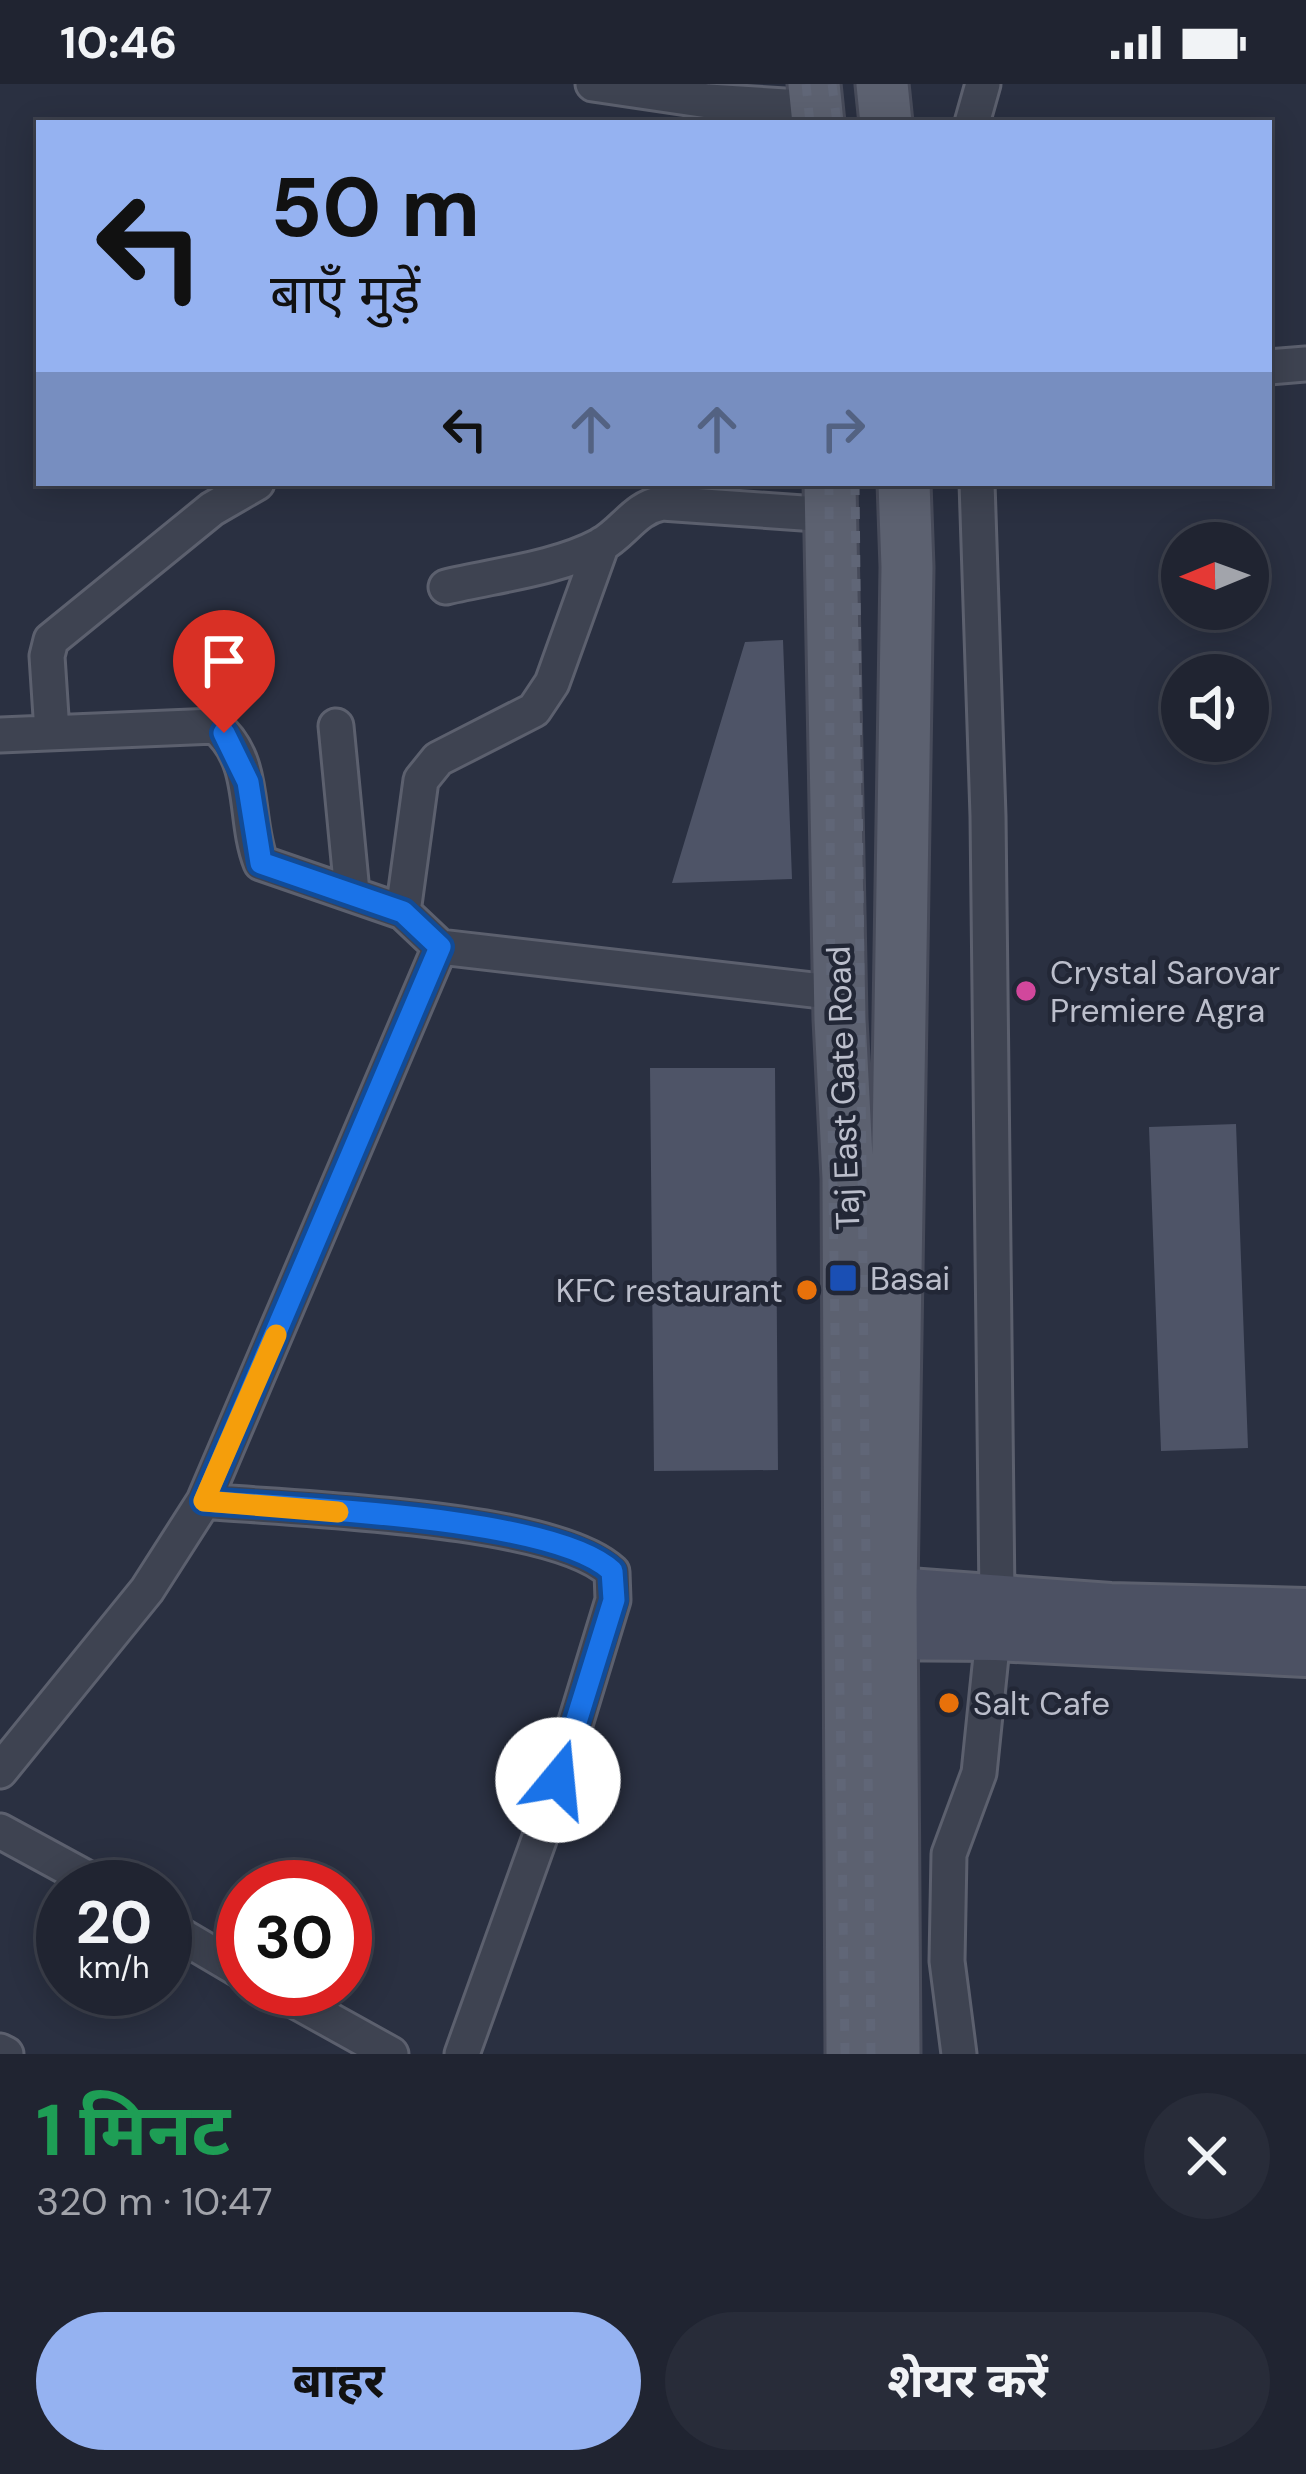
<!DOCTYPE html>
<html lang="hi">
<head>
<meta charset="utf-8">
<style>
  body { margin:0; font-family:"DM Sans","Noto Sans Devanagari",sans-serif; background:#282c39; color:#f1f3f6; height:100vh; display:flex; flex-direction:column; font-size:45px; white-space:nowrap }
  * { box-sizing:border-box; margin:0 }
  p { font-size:39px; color:#a2a4ab }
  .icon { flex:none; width:66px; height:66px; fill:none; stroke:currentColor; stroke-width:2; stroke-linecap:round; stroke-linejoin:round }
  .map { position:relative; height:1970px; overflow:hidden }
  .details { display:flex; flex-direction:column; background:#202431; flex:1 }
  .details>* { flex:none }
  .guide { position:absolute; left:36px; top:36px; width:1236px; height:366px; border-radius:0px; box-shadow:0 6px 30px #0003,0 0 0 3px #3d414d; background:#95b2f1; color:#111; overflow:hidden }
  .needle { width:78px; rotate:269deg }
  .fabs { position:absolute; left:1161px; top:438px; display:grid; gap:24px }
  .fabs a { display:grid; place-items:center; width:108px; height:108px; border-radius:50%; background:#202431; box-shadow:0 6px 30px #0003,0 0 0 3px #3d414d; font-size:60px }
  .speed { position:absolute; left:36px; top:1776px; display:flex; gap:24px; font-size:60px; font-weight:700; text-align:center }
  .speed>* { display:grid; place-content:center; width:156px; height:156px; border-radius:50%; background:#202431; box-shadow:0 6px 30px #0003,0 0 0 3px #3d414d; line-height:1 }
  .speed small { font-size:30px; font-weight:400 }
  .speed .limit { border:18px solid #d22; background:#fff; color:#111 }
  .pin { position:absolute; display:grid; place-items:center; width:102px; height:102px; color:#fff; margin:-123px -51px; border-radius:50% 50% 50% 0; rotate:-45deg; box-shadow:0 0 12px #0007 }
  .pin .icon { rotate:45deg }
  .me { position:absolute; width:132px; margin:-66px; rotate:17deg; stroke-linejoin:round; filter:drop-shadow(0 0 9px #0008) }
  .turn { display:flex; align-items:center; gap:42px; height:252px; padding:0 36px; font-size:54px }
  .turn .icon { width:156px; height:156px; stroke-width:2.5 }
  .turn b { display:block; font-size:84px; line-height:102px }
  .lanes { display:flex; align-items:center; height:114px; padding:0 36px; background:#0003; justify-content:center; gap:60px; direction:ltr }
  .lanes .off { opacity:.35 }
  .round { display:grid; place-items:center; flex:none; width:126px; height:126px; border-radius:63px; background:#282c39 }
  .overview { display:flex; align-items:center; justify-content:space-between; height:204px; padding:0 36px }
  h1 { font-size:72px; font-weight:700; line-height:90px; color:#1e9e55 }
  .action { display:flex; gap:24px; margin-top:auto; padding:24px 36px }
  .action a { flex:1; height:138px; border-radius:72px; background:#95b2f1; color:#111; font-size:48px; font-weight:700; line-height:138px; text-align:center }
  .action a+a { background:#282c39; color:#f1f3f6 }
  .status { display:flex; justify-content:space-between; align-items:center; height:84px; padding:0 60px; background:#202431; direction:ltr }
  .status svg { height:33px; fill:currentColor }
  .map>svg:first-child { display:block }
  .building { fill:#4e5467 }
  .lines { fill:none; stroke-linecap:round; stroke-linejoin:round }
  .street-casing { stroke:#5c606e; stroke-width:39 }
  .secondary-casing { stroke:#5c606e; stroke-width:54 }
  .primary-casing { stroke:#474b5a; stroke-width:57 }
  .street { stroke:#3e4351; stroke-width:33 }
  .secondary { stroke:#4c5163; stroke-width:48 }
  .primary { stroke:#5c6170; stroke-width:51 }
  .rail { stroke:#606677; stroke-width:9; stroke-dasharray:12 12; stroke-linecap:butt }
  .route-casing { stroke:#114b97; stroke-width:30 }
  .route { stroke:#1a73e8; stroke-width:21 }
  .slow { stroke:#f59e0b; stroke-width:21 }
  .hotel-dot { fill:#d1479c; stroke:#222736; stroke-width:4.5 }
  .transit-dot { fill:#1a4fb4; stroke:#222736; stroke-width:4.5 }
  .food-dot { fill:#e8710a; stroke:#222736; stroke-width:4.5 }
  .labels { text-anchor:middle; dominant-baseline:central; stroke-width:9; stroke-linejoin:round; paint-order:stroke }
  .poi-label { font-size:33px; fill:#bbbecb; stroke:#222736; text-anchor:start }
  .street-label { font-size:33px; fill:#bbbecb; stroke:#222736 }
</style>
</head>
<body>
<div class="status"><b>10:46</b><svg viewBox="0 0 49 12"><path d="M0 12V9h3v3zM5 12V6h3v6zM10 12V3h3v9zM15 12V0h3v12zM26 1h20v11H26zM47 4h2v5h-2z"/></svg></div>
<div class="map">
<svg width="1306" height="1970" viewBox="0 0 1306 1970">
  <rect width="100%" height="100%" fill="#2a3041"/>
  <path class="building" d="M 783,556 L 792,795 L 672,799 L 745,558 Z
    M 650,984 L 775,984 L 778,1386 L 654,1387 Z
    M 1236,1040 L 1248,1364 L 1161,1367 L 1149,1043 Z"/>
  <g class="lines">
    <defs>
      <path id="street" d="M 593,0 L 708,17 L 817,24
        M 972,39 L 983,0
        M 1269,283 L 1306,280
        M 446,503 C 496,491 556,485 601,461 C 624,448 635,424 662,419 L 831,431
        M 336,642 L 352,808
        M 52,648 L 47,572 L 51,556 L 212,425 L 257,399
        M 0,651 L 215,642 C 258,677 243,734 261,779 L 403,828 L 440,863 L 839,909
        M 403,828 L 421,696 L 438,675 L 534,626 L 552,599 L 602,460
        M 204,1417 C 292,1425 553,1432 612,1488 L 613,1516 L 544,1742 L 462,1970
        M 0,1687 L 147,1506 L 204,1417 L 440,863
        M 0,1747 L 103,1803
        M 165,1842 L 243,1888
        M 274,1905 L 391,1970
        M 0,1967 L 6,1970
        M 959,1970 L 947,1877 L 949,1770 L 979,1689 L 997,1514 L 988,732 L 977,399"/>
      <path id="secondary" d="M 854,1505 L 1110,1524 L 1306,1529
        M 855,1551 L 996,1552 L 1306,1568"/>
      <path id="primary" d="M 814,0 L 818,39
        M 882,0 L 886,39
        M 830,399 L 840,935 L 848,1094 L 852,1970
        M 894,1970 L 891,1508 L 907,483 L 904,399"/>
    </defs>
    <use href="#street" class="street-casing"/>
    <use href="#secondary" class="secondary-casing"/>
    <use href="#primary" class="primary-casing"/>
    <use href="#street" class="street"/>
    <use href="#secondary" class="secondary"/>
    <use href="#primary" class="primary"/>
    <path class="rail" d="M 806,0 L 810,39
      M 832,0 L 837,39
      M 829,399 L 831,961 L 845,1970
      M 855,399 L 871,1970"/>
  </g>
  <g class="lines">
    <defs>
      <path id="route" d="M 224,649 L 248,698 L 261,779 L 403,828 L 440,863 L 204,1417 C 291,1424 553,1432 612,1487 L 614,1516 L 558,1696"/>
    </defs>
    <use href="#route" class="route-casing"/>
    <use href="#route" class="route"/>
    <path class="slow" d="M 276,1251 L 204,1417 L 338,1428"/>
  </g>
  <circle class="hotel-dot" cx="1026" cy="907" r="12"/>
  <rect class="transit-dot" x="828" y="1179" width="30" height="30" rx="6"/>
  <g class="food-dot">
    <circle cx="807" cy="1206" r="12"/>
    <circle cx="949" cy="1619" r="12"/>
  </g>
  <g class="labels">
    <g class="poi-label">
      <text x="1050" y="888">Crystal Sarovar<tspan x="1050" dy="38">Premiere Agra</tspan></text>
      <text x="870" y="1194">Basai</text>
      <text x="783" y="1206" text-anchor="end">KFC restaurant</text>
      <text x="973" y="1619">Salt Cafe</text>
    </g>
    <g class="street-label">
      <text transform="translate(843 1004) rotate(-92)">Taj East Gate Road</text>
    </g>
  </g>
</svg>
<div class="fabs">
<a><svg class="needle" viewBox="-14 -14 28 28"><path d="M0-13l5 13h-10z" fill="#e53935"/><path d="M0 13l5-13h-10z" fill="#a2a4ab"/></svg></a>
<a><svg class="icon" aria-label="sound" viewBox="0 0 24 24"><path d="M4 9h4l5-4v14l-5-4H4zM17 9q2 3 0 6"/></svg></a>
</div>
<div class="speed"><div>20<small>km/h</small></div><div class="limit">30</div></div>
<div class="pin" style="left:224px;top:649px;background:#d93025"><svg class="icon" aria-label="arrive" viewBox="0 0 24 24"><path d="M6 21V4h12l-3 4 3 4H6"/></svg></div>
<svg class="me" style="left:558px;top:1696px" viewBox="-20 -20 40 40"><circle r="19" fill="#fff"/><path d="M0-13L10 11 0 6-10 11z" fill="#1a73e8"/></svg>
<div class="guide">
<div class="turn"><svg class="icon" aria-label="left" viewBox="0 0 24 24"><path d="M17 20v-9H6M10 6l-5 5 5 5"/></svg><div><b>50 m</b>बाएँ मुड़ें</div></div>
<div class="lanes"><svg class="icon" aria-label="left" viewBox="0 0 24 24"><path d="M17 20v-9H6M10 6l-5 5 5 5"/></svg><svg class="icon off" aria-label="ahead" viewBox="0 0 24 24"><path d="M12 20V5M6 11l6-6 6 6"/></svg><svg class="icon off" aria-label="ahead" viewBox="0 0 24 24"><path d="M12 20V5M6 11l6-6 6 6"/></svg><svg class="icon off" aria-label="right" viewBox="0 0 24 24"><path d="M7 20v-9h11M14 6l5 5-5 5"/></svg></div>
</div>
</div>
<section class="details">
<div class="overview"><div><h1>1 मिनट</h1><p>320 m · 10:47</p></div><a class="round"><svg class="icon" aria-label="close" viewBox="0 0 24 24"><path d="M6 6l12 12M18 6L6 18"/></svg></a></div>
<div class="action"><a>बाहर</a><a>शेयर करें</a></div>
</section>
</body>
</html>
